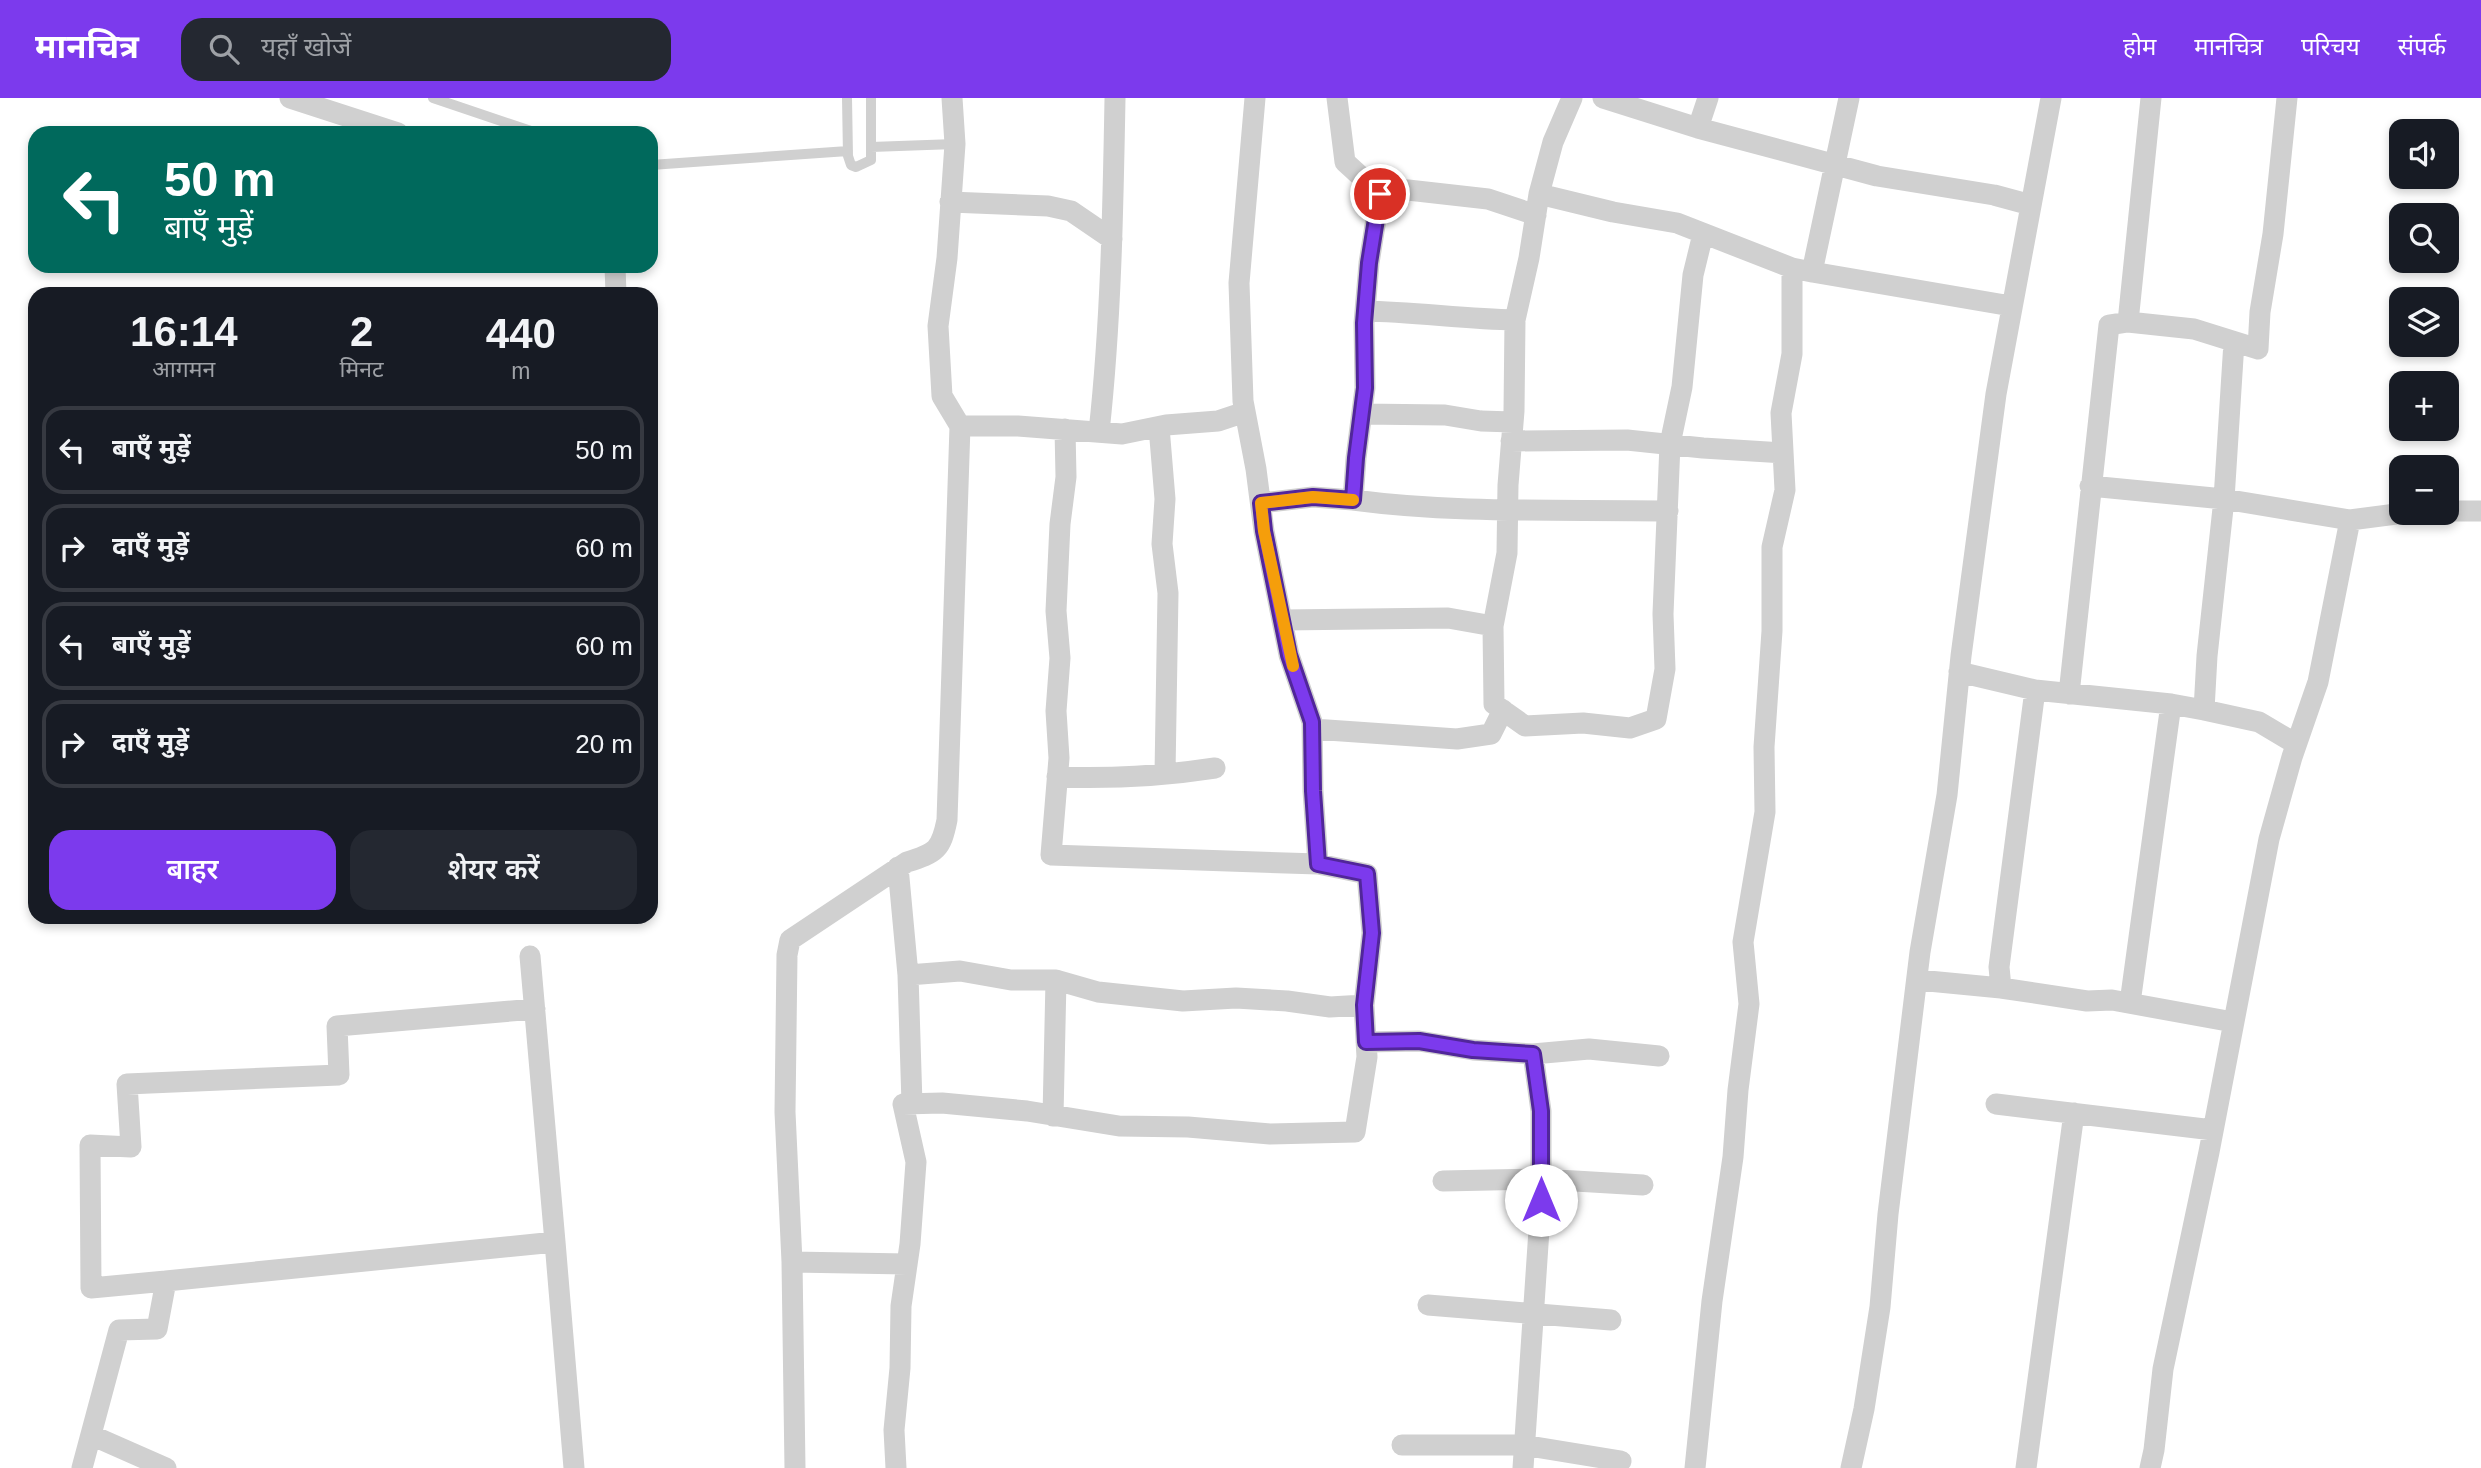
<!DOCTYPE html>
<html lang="hi">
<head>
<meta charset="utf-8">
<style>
  body { margin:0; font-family:Arial,"Noto Sans Devanagari",sans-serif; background:#242831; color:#f1f3f6; height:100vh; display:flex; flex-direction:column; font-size:26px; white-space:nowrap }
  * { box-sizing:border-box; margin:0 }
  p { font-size:23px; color:#9ea1a6 }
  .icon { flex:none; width:38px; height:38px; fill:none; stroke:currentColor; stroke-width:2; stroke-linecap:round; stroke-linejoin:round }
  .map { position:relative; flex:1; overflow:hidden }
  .side { position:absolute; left:28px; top:189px; width:630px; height:637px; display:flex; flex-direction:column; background:#171b24; border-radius:21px; box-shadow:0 4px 10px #0003 }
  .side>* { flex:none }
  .hud { position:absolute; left:28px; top:28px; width:630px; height:147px; border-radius:21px; box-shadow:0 4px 10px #0003; background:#00695c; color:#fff; overflow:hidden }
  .tools { position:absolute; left:2389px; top:21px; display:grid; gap:14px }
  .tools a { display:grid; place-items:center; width:70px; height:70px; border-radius:14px; background:#171b24; box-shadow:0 4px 10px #0003; font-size:35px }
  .pin { position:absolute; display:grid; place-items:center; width:60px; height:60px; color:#fff; margin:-30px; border:4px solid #fff; border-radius:50%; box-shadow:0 2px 7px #0007 }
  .me { position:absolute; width:77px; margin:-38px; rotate:0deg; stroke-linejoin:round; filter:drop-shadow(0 0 5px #0008) }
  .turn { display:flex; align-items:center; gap:24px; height:147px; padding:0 21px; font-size:32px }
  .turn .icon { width:91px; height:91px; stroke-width:2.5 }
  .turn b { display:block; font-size:49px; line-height:60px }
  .eta { display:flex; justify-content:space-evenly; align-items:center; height:119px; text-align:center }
  .eta b { font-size:42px; font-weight:600; line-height:49px }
  .cta { display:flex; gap:14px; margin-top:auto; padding:14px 21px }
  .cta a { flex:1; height:80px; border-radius:21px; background:#7c3aed; color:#fff; font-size:28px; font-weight:600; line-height:80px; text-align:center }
  .cta a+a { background:#242831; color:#f1f3f6 }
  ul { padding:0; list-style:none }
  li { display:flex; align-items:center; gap:21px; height:88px; margin:0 14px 10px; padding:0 7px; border:4px solid #363941; border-radius:21px }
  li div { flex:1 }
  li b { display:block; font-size:26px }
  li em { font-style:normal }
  header { display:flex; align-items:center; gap:42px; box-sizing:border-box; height:98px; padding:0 35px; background:#7c3aed; color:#fff }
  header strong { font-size:33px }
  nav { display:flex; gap:38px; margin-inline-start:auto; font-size:24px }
  .search { width:490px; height:63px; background:#242831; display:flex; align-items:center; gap:18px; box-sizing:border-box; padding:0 24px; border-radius:21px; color:#9ea1a6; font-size:26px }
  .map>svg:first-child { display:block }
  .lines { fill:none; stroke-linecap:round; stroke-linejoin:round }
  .lane { stroke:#d0d0d0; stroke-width:10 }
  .street { stroke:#d0d0d0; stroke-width:21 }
  .route-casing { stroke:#51269a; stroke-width:18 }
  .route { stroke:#7c3aed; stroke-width:12 }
  .slow { stroke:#f59e0b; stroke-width:12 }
</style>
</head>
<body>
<header>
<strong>मानचित्र</strong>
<div class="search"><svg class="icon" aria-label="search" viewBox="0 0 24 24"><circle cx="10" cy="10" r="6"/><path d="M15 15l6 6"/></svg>यहाँ खोजें</div>
<nav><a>होम</a><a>मानचित्र</a><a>परिचय</a><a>संपर्क</a></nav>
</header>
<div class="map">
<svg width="2481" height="1370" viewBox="0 0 2481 1370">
  <rect width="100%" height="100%" fill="#fff"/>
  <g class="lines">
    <path class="lane" d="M 433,0 L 537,35
      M 847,0 L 848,58 L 851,67 L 856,69 L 871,62 L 871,0
      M 871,49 L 955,46
      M 651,67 L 848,53"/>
    <path class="street" d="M 290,0 L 398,35
      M 952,0 L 955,46 L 947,160 L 938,228 L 942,298 L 960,328 L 1018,328 L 1122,336 L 1166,327 L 1218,323 L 1245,314
      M 1337,0 L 1345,64 L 1380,96
      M 1572,0 L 1553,44 L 1539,96 L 1529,160 L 1515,222 L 1514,313 L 1508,387 L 1507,455 L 1493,528 L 1494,606 L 1525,628 L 1583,625 L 1630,630 L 1656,621 L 1665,571 L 1663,516 L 1670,346 L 1682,289 L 1693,177 L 1703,136
      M 1603,0 L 1698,30 L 1708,0
      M 2151,0 L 2128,224 L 2194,231 L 2258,251 L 2260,214 L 2273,136 L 2287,0
      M 1698,30 L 1877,78 L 1994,97 L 2031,107
      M 1539,96 L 1613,114 L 1677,125 L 1792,170
      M 950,104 L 1048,108 L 1071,113 L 1112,141
      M 1536,117 L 1488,101 L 1408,92 L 1380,96 L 1369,165 L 1364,225 L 1365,290 L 1356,360 L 1353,402 C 1458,416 1563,411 1668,413
      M 615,168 L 616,196
      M 1812,174 L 2011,208
      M 1365,213 C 1415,214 1465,221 1515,222
      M 1362,316 L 1445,317 L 1481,323 L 1513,324
      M 1159,329 L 1165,401 L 1162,446 L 1168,495 L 1165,676
      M 1065,331 L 1066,379 L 1060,426 L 1056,513 L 1060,560 L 1056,613 L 1059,660 L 1051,757 L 1318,766
      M 1099,334 C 1111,224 1113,112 1115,1
      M 1511,343 L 1627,342 L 1703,350 L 1783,355
      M 2090,388 L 2224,401 L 2350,422
      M 1261,405 L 1313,399 L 1353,402
      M 2446,413 L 2481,413
      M 1283,522 L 1448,520 L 1493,528
      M 1959,574 L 2035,592 L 2171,606 L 2204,612 L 2207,558 L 2224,401 L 2234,244
      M 2069,596 L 2109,227 L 2128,224
      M 2204,612 L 2259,624 L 2296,646
      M 1313,631 L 1457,641 L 1491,636 L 1503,612
      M 1057,679 C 1110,681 1163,678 1215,670
      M 898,769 L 908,877 L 912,1006
      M 908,877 L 960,873 L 1011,882 L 1056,882 L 1098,894 L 1183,903 L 1236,900 L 1287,903 L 1330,909 L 1364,907
      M 1918,882 L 2001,890 L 2087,903 L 2112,902 L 2233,924
      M 2001,890 L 1999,869 L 2035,592
      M 2130,905 L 2171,606
      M 1366,944 L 1419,943 L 1473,952 L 1533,956 L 1589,951 L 1659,958
      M 1996,1006 L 2213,1032
      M 1053,1018 L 1056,882
      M 1443,1083 L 1541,1081 L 1643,1087
      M 555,1144 L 574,1370
      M 792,1164 L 795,1370
      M 907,1166 L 792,1164 L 785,1014 L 787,857 L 790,842 L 907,764 C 936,755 941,752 947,722 L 960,328
      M 166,1183 L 91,1190 L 90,1047 L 131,1049 L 127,986 L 339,977 L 337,928 L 535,911
      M 1428,1207 L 1611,1222
      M 91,1337 L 166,1370
      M 1402,1347 L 1523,1347 L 1621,1363
      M 82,1370 L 119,1232 L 157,1231 L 166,1183 L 555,1144 L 530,858
      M 896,1370 L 894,1332 L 900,1270 L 901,1208 L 910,1146 L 916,1064 L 903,1006 L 942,1005 L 1027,1013 L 1119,1028 L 1188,1029 L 1270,1036 L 1355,1034 L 1367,959 L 1364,907 L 1372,835 L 1367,776 L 1318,766 L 1313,693 L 1312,624 L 1289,557 L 1264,433 L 1256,371 L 1243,303 L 1239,185 L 1255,0
      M 1523,1370 L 1541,1102 L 1541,1013 L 1533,956
      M 1695,1370 L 1712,1203 L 1733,1059 L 1738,992 L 1749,906 L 1743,844 L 1765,714 L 1764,649 L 1772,533 L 1772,449 L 1785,392 L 1781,315 L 1792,256 L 1792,170 L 1812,174 L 1849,0
      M 1851,1370 L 1864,1311 L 1880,1209 L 1888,1116 L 1920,854 L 1947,697 L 1961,558 L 1996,296 L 2051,0
      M 2026,1370 L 2074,1015
      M 2150,1370 L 2154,1352 L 2163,1271 L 2209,1054 L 2269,741 L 2292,659 L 2318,584 L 2350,422 L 2404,415"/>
  </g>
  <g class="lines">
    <defs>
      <path id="route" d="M 1380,96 L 1369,165 L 1364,225 L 1365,290 L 1356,360 L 1353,402 L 1313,399 L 1261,405 L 1264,433 L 1289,557 L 1312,624 L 1313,693 L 1318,766 L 1367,776 L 1372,835 L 1364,907 L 1366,944 L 1419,943 L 1473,952 L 1533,956 L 1541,1013 L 1541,1102"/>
    </defs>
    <use href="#route" class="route-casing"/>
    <use href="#route" class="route"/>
    <path class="slow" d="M 1293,568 L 1264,433 L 1261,405 L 1313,399 L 1353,402"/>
  </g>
</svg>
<div class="tools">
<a><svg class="icon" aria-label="sound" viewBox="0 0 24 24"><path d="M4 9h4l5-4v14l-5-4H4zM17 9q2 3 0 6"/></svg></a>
<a><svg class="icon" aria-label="search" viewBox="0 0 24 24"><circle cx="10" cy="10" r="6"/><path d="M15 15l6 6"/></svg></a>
<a><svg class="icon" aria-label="layers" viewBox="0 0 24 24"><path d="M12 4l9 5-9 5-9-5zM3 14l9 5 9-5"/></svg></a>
<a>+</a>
<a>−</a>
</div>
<div class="pin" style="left:1380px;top:96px;background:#d93025"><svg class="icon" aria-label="arrive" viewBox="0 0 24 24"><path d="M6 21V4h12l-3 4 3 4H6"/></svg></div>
<svg class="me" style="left:1541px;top:1102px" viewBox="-20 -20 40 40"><circle r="19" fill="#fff"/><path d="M0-13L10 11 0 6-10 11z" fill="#7c3aed"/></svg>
<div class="hud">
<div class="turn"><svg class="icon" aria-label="left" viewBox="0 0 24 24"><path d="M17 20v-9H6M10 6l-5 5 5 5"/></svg><div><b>50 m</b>बाएँ मुड़ें</div></div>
</div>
<section class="side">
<div class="eta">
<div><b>16:14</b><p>आगमन</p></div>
<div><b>2</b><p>मिनट</p></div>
<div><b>440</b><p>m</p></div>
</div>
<ul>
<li><svg class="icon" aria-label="left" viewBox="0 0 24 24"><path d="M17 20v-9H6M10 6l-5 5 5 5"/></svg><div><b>बाएँ मुड़ें</b></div><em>50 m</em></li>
<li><svg class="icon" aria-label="right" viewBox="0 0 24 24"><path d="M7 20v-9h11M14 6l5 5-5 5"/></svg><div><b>दाएँ मुड़ें</b></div><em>60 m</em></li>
<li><svg class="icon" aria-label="left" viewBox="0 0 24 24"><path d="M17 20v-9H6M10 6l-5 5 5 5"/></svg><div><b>बाएँ मुड़ें</b></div><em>60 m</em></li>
<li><svg class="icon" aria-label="right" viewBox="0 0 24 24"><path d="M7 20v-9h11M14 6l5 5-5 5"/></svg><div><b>दाएँ मुड़ें</b></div><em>20 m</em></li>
</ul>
<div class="cta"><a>बाहर</a><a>शेयर करें</a></div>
</section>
</div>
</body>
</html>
